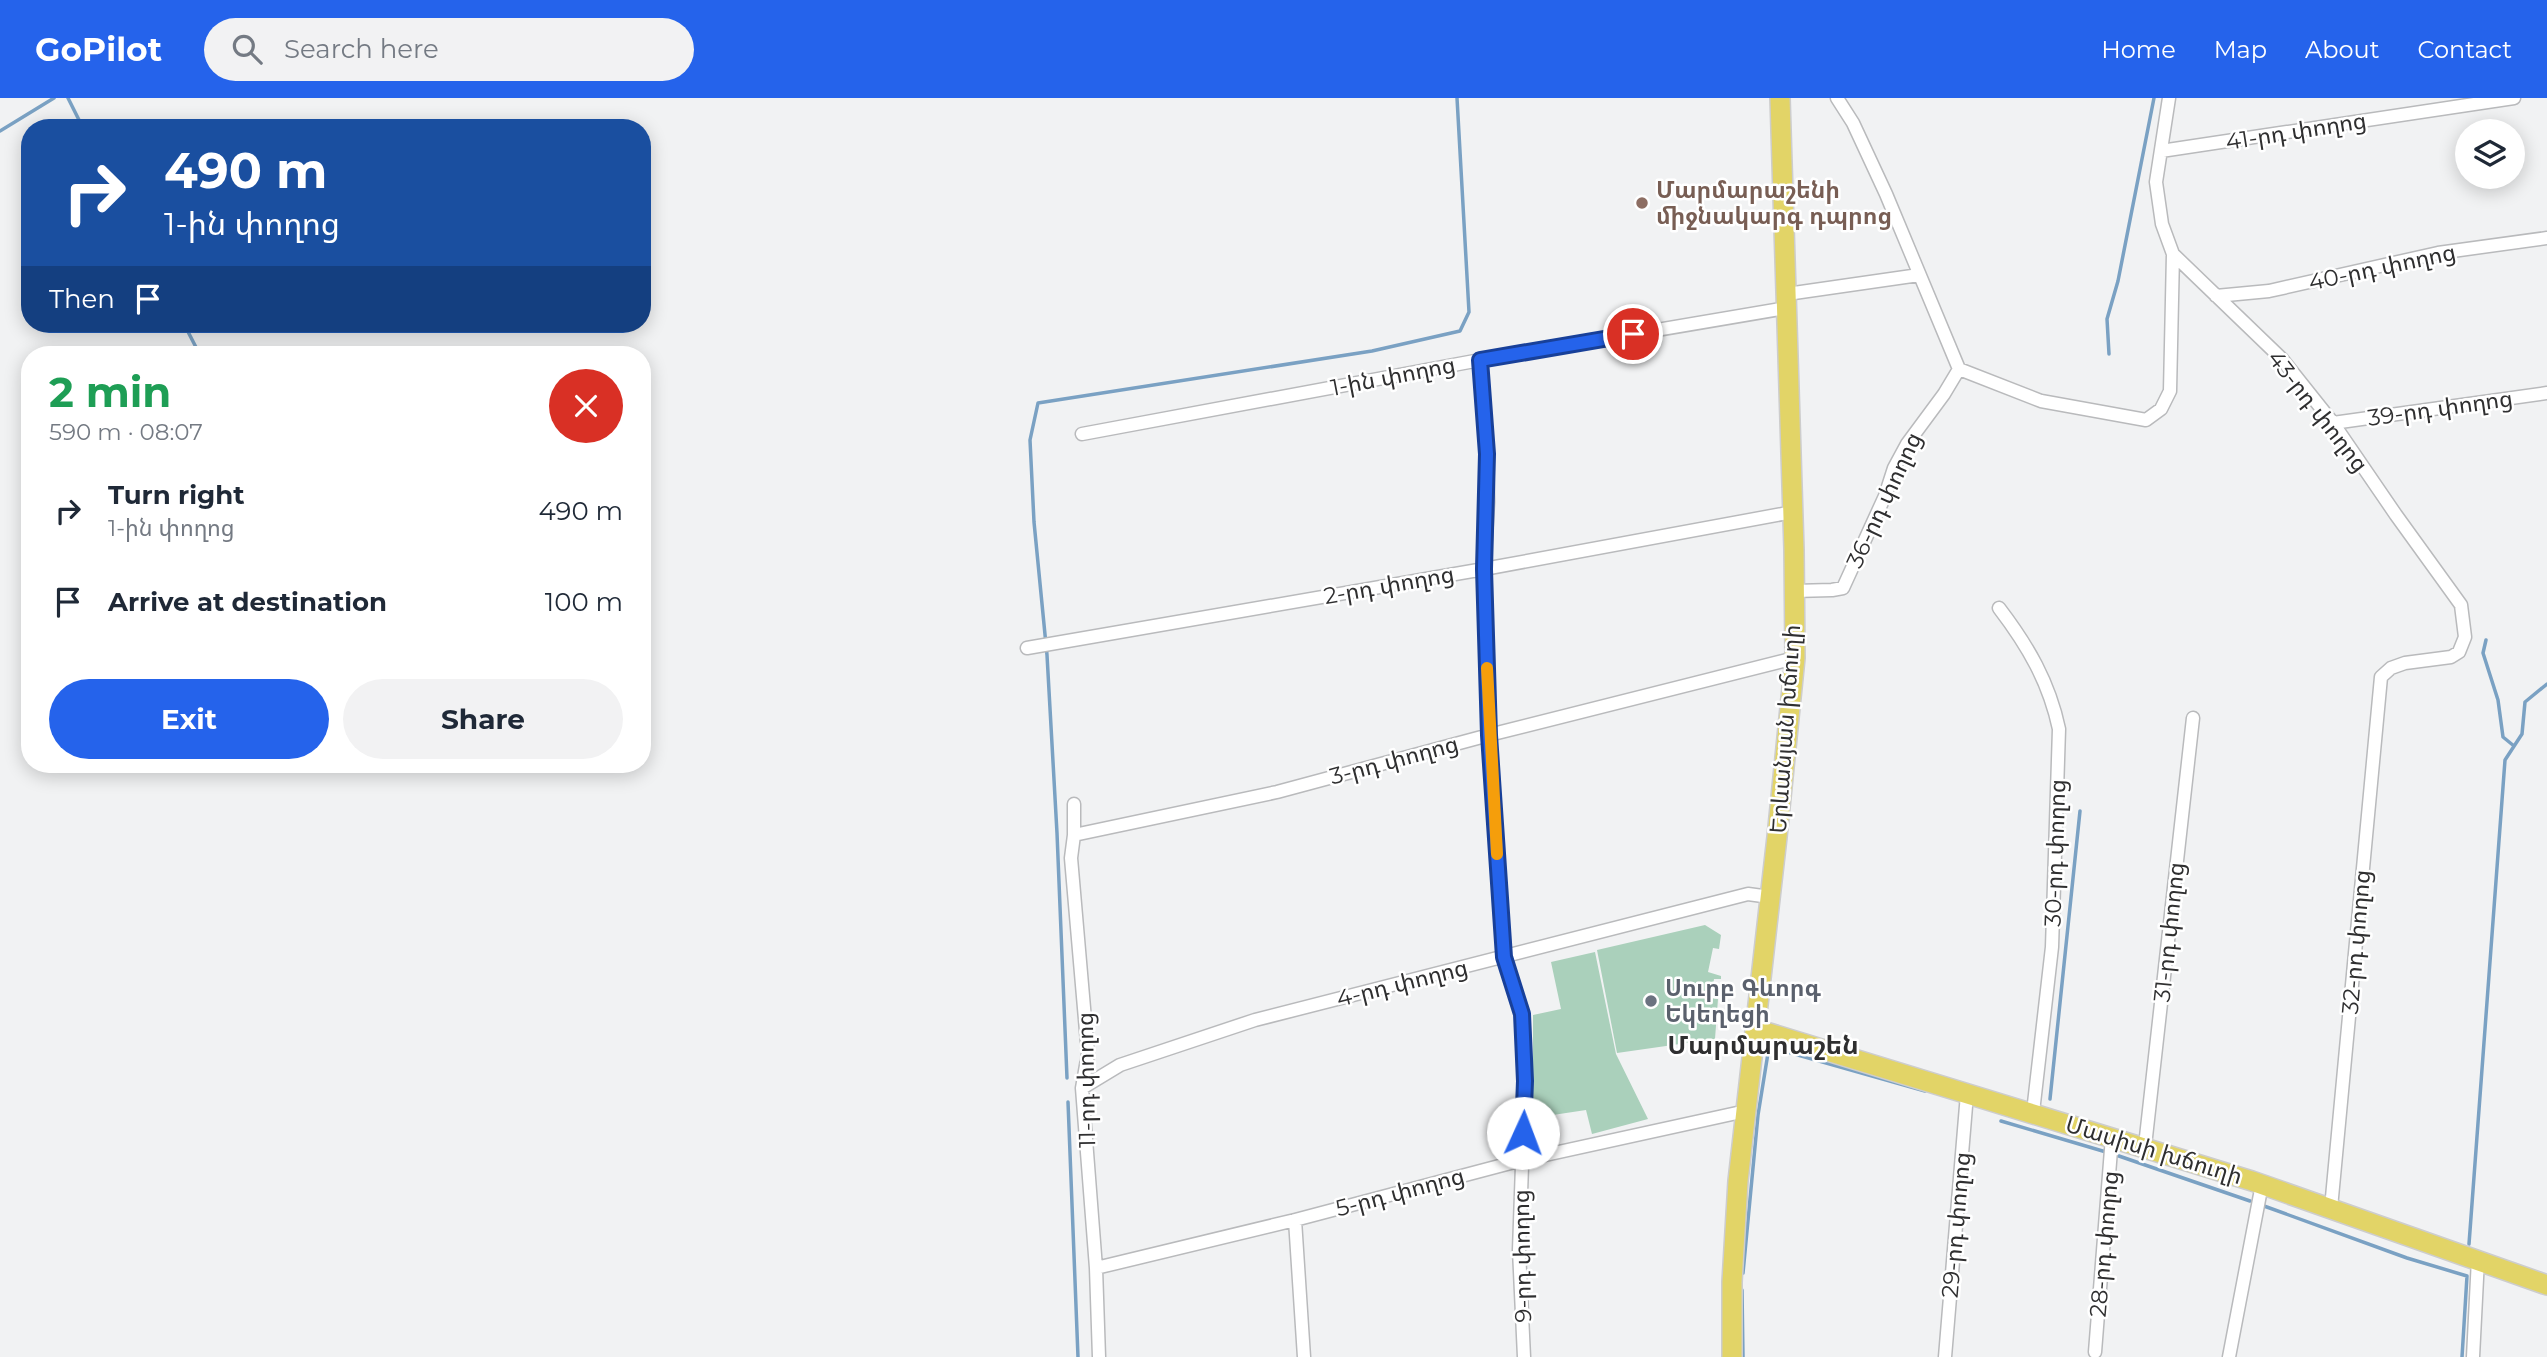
<!DOCTYPE html>
<html lang="en">
<head>
<meta charset="utf-8">
<style>
  body { margin:0; font-family:Montserrat,"Noto Sans Armenian",sans-serif; background:#f2f2f3; color:#1f2937; height:100vh; display:flex; flex-direction:column; font-size:26px; white-space:nowrap }
  * { box-sizing:border-box; margin:0 }
  p { font-size:23px; color:#747a83 }
  .icon { flex:none; width:38px; height:38px; fill:none; stroke:currentColor; stroke-width:2; stroke-linecap:round; stroke-linejoin:round }
  .map { position:relative; flex:1; overflow:hidden }
  .drawer { position:absolute; left:21px; top:248px; width:630px; height:427px; display:flex; flex-direction:column; background:#fff; border-radius:28px; box-shadow:0 4px 18px #0003 }
  .drawer>* { flex:none }
  .hud { position:absolute; left:21px; top:21px; width:630px; height:214px; border-radius:28px; box-shadow:0 4px 18px #0003; background:#1a4fa0; color:#fff; overflow:hidden }
  .fabs { position:absolute; left:2455px; top:21px; display:grid; gap:14px }
  .fabs a { display:grid; place-items:center; width:70px; height:70px; border-radius:50%; background:#fff; box-shadow:0 4px 18px #0003; font-size:35px }
  .pin { position:absolute; display:grid; place-items:center; width:60px; height:60px; color:#fff; margin:-30px; border:4px solid #fff; border-radius:50%; box-shadow:0 2px 7px #0007 }
  .me { position:absolute; width:77px; margin:-38px; rotate:2deg; stroke-linejoin:round; filter:drop-shadow(0 0 5px #0008) }
  .turn { display:flex; align-items:center; gap:24px; height:147px; padding:0 28px; font-size:32px }
  .turn .icon { width:91px; height:91px; stroke-width:2.5 }
  .turn b { display:block; font-size:49px; line-height:60px }
  .then { display:flex; align-items:center; height:66px; padding:0 28px; background:#0003; gap:14px; font-size:26px }
  .round { display:grid; place-items:center; flex:none; width:74px; height:74px; border-radius:37px; background:#f2f2f3 }
  .summary { display:flex; align-items:center; justify-content:space-between; height:119px; padding:0 28px }
  h1 { font-size:42px; font-weight:700; line-height:52px; color:#1e9e55 }
  .button { display:flex; gap:14px; margin-top:auto; padding:14px 28px }
  .button a { flex:1; height:80px; border-radius:42px; background:#2563eb; color:#fff; font-size:28px; font-weight:700; line-height:80px; text-align:center }
  .button a+a { background:#f2f2f3; color:#1f2937 }
  ul { padding:0; list-style:none }
  li { display:flex; align-items:center; gap:21px; height:91px; padding:0 28px }
  li div { flex:1 }
  li b { display:block; font-size:26px }
  li em { font-style:normal }
  header { display:flex; align-items:center; gap:42px; box-sizing:border-box; height:98px; padding:0 35px; background:#2563eb; color:#fff }
  header strong { font-size:33px }
  nav { display:flex; gap:38px; margin-inline-start:auto; font-size:24px }
  .search { width:490px; height:63px; background:#f2f2f3; display:flex; align-items:center; gap:18px; box-sizing:border-box; padding:0 24px; border-radius:38px; color:#747a83; font-size:26px }
  .map>svg:first-child { display:block }
  .green { fill:#aad0bb }
  .lines { fill:none; stroke-linecap:round; stroke-linejoin:round }
  .stream { stroke:#7aa1c3; stroke-width:3.5 }
  .minor-casing { stroke:#b9babc; stroke-width:15 }
  .primary-casing { stroke:#cdcdcd; stroke-width:22 }
  .minor { stroke:#fff; stroke-width:12 }
  .primary { stroke:#e2d467; stroke-width:19 }
  .route-casing { stroke:#184099; stroke-width:18 }
  .route { stroke:#2563eb; stroke-width:12 }
  .slow { stroke:#f59e0b; stroke-width:12 }
  .education-dot { fill:#8d6e63; stroke:#fff; stroke-width:2.5 }
  .worship-dot { fill:#6b7280; stroke:#fff; stroke-width:2.5 }
  .labels { text-anchor:middle; dominant-baseline:central; stroke-width:5; stroke-linejoin:round; paint-order:stroke }
  .street-label { font-size:23px; fill:#2f2f30; stroke:#fff }
  .education-label { font-size:23px; font-weight:bold; fill:#785e54; stroke:#fff; text-anchor:start }
  .worship-label { font-size:23px; font-weight:bold; fill:#5b616d; stroke:#fff; text-anchor:start }
  .quarter-label { font-size:26px; font-weight:bold; fill:#2f2f30; stroke:#fff }
</style>
</head>
<body>
<header>
<strong>GoPilot</strong>
<div class="search"><svg class="icon" aria-label="search" viewBox="0 0 24 24"><circle cx="10" cy="10" r="6"/><path d="M15 15l6 6"/></svg>Search here</div>
<nav><a>Home</a><a>Map</a><a>About</a><a>Contact</a></nav>
</header>
<div class="map">
<svg width="2547" height="1259" viewBox="0 0 2547 1259">
  <rect width="100%" height="100%" fill="#f1f2f3"/>
  <path class="green" d="M 1705,827 L 1721,837 L 1719,851 L 1713,850 L 1708,874 L 1721,878 L 1721,881 L 1714,881 L 1711,900 L 1718,901 L 1715,941 L 1617,955 L 1597,852 Z
    M 1595,854 L 1616,956 L 1648,1021 L 1592,1036 L 1586,1012 L 1533,1020 L 1533,917 L 1561,911 L 1551,864 Z"/>
  <g class="lines">
    <path class="stream" d="M 68,0 L 83,30
      M 0,33 L 54,0
      M 184,226 L 200,257
      M 2109,256 L 2107,221 L 2118,183 L 2154,0
      M 2486,542 L 2483,555 L 2498,602 L 2503,639 L 2514,648
      M 1067,980 L 1057,735 L 1047,557 L 1034,424 L 1030,342 L 1038,305 L 1372,253 L 1460,233 L 1469,214 L 1457,0
      M 2050,1001 L 2080,713
      M 1068,1004 L 1078,1259
      M 2001,1023 L 2106,1054
      M 2116,1057 L 2250,1103
      M 2264,1108 L 2407,1160 L 2467,1178 L 2462,1259
      M 2469,1146 L 2505,662 L 2522,636 L 2525,604 L 2547,586
      M 1743,1175 L 1758,1017 L 1769,949 L 1925,993
      M 1742,1192 L 1743,1259"/>
    <defs>
      <path id="minor" d="M 1837,0 L 1853,25 L 1886,96 L 1959,271
        M 2169,0 L 2156,84 L 2162,126 L 2173,156 L 2282,261 L 2333,325 L 2396,417 L 2461,507 L 2465,539 L 2459,554 L 2451,559 L 2405,565 L 2391,570 L 2381,579 L 2331,1110
        M 2161,53 L 2514,0
        M 1787,196 L 1919,177
        M 2216,198 L 2269,193 L 2438,155 L 2547,140
        M 1480,262 L 1487,356 L 1488,404 L 1484,471 L 1489,637 L 1504,859 L 1522,916 L 1525,983 L 1519,1152 L 1524,1259
        M 1959,271 L 2041,303 L 2146,322 L 2161,311 L 2170,293 L 2173,156
        M 2333,325 L 2547,295
        M 1082,336 L 1480,262 L 1786,210
        M 1794,493 L 1832,492 L 1843,490 L 1885,398 L 1894,370 L 1907,346 L 1944,296 L 1959,271
        M 1999,510 C 2028,548 2049,584 2059,631 L 2052,849 L 2033,1014
        M 1027,550 L 1484,471 L 1793,414
        M 1074,706 L 1074,737 L 1071,760 L 1088,956 L 1082,990 L 1096,1170 L 1099,1259
        M 1074,737 L 1277,694 L 1489,637 L 1795,560
        M 1082,990 L 1120,967 L 1255,922 L 1748,796 L 1770,799
        M 2145,1048 L 2193,620
        M 1295,1122 L 1304,1259
        M 1096,1170 L 1295,1122 L 1522,1062 L 1746,1013
        M 2095,1254 L 2112,1039
        M 1945,1259 L 1967,996
        M 2229,1259 L 2262,1086
        M 2473,1259 L 2478,1161"/>
      <path id="primary" d="M 1756,931 L 2252,1083 L 2547,1187
        M 1732,1259 L 1732,1184 L 1738,1083 L 1777,739 L 1795,560 L 1794,452 L 1780,0"/>
    </defs>
    <use href="#minor" class="minor-casing"/>
    <use href="#primary" class="primary-casing"/>
    <use href="#minor" class="minor"/>
    <use href="#primary" class="primary"/>
  </g>
  <g class="lines">
    <defs>
      <path id="route" d="M 1523,1035 L 1525,983 L 1522,916 L 1504,859 L 1489,637 L 1484,471 L 1487,356 L 1480,262 L 1633,236"/>
    </defs>
    <use href="#route" class="route-casing"/>
    <use href="#route" class="route"/>
    <path class="slow" d="M 1487,570 L 1497,756"/>
  </g>
  <circle class="education-dot" cx="1642" cy="105" r="7"/>
  <circle class="worship-dot" cx="1651" cy="903" r="7"/>
  <g class="labels">
    <g class="street-label">
      <text transform="translate(2296 33) rotate(-9)">41-րդ փողոց</text>
      <text transform="translate(2382 169) rotate(-12)">40-րդ փողոց</text>
      <text transform="translate(1393 278) rotate(-11)">1-ին փողոց</text>
      <text transform="translate(2440 310) rotate(-8)">39-րդ փողոց</text>
      <text transform="translate(2318 313) rotate(52)">43-րդ փողոց</text>
      <text transform="translate(1884 402) rotate(-65)">36-րդ փողոց</text>
      <text transform="translate(1389 487) rotate(-10)">2-րդ փողոց</text>
      <text transform="translate(1785 631) rotate(-86)">Երևանյան խճուղի</text>
      <text transform="translate(1394 662) rotate(-15)">3-րդ փողոց</text>
      <text transform="translate(2055 755) rotate(-88)">30-րդ փողոց</text>
      <text transform="translate(2169 834) rotate(-84)">31-րդ փողոց</text>
      <text transform="translate(2356 844) rotate(-85)">32-րդ փողոց</text>
      <text transform="translate(1402 885) rotate(-14)">4-րդ փողոց</text>
      <text transform="translate(1086 982) rotate(-91)">11-րդ փողոց</text>
      <text transform="translate(2154 1052) rotate(17)">Մասիսի խճուղի</text>
      <text transform="translate(1400 1094) rotate(-15)">5-րդ փողոց</text>
      <text transform="translate(1956 1127) rotate(-85)">29-րդ փողոց</text>
      <text transform="translate(2104 1146) rotate(-85)">28-րդ փողոց</text>
      <text transform="translate(1522 1158) rotate(-91)">9-րդ փողոց</text>
    </g>
    <g class="education-label">
      <text x="1656" y="92">Մարմարաշենի<tspan x="1656" dy="26">միջնակարգ դպրոց</tspan></text>
    </g>
    <g class="worship-label">
      <text x="1665" y="890">Սուրբ Գևորգ<tspan x="1665" dy="26">Եկեղեցի</tspan></text>
    </g>
    <g class="quarter-label">
      <text x="1763" y="947">Մարմարաշեն</text>
    </g>
  </g>
</svg>
<div class="fabs">
<a><svg class="icon" aria-label="layers" viewBox="0 0 24 24"><path d="M12 4l9 5-9 5-9-5zM3 14l9 5 9-5"/></svg></a>
</div>
<div class="pin" style="left:1633px;top:236px;background:#d93025"><svg class="icon" aria-label="arrive" viewBox="0 0 24 24"><path d="M6 21V4h12l-3 4 3 4H6"/></svg></div>
<svg class="me" style="left:1523px;top:1035px" viewBox="-20 -20 40 40"><circle r="19" fill="#fff"/><path d="M0-13L10 11 0 6-10 11z" fill="#2563eb"/></svg>
<div class="hud">
<div class="turn"><svg class="icon" aria-label="right" viewBox="0 0 24 24"><path d="M7 20v-9h11M14 6l5 5-5 5"/></svg><div><b>490 m</b>1-ին փողոց</div></div>
<div class="then">Then<svg class="icon" aria-label="arrive" viewBox="0 0 24 24"><path d="M6 21V4h12l-3 4 3 4H6"/></svg></div>
</div>
<section class="drawer">
<div class="summary"><div><h1>2 min</h1><p>590 m · 08:07</p></div><a class="round" style="background:#d93025;color:#fff"><svg class="icon" aria-label="close" viewBox="0 0 24 24"><path d="M6 6l12 12M18 6L6 18"/></svg></a></div>
<ul>
<li><svg class="icon" aria-label="right" viewBox="0 0 24 24"><path d="M7 20v-9h11M14 6l5 5-5 5"/></svg><div><b>Turn right</b><p>1-ին փողոց</p></div><em>490 m</em></li>
<li><svg class="icon" aria-label="arrive" viewBox="0 0 24 24"><path d="M6 21V4h12l-3 4 3 4H6"/></svg><div><b>Arrive at destination</b></div><em>100 m</em></li>
</ul>
<div class="button"><a>Exit</a><a>Share</a></div>
</section>
</div>
</body>
</html>
